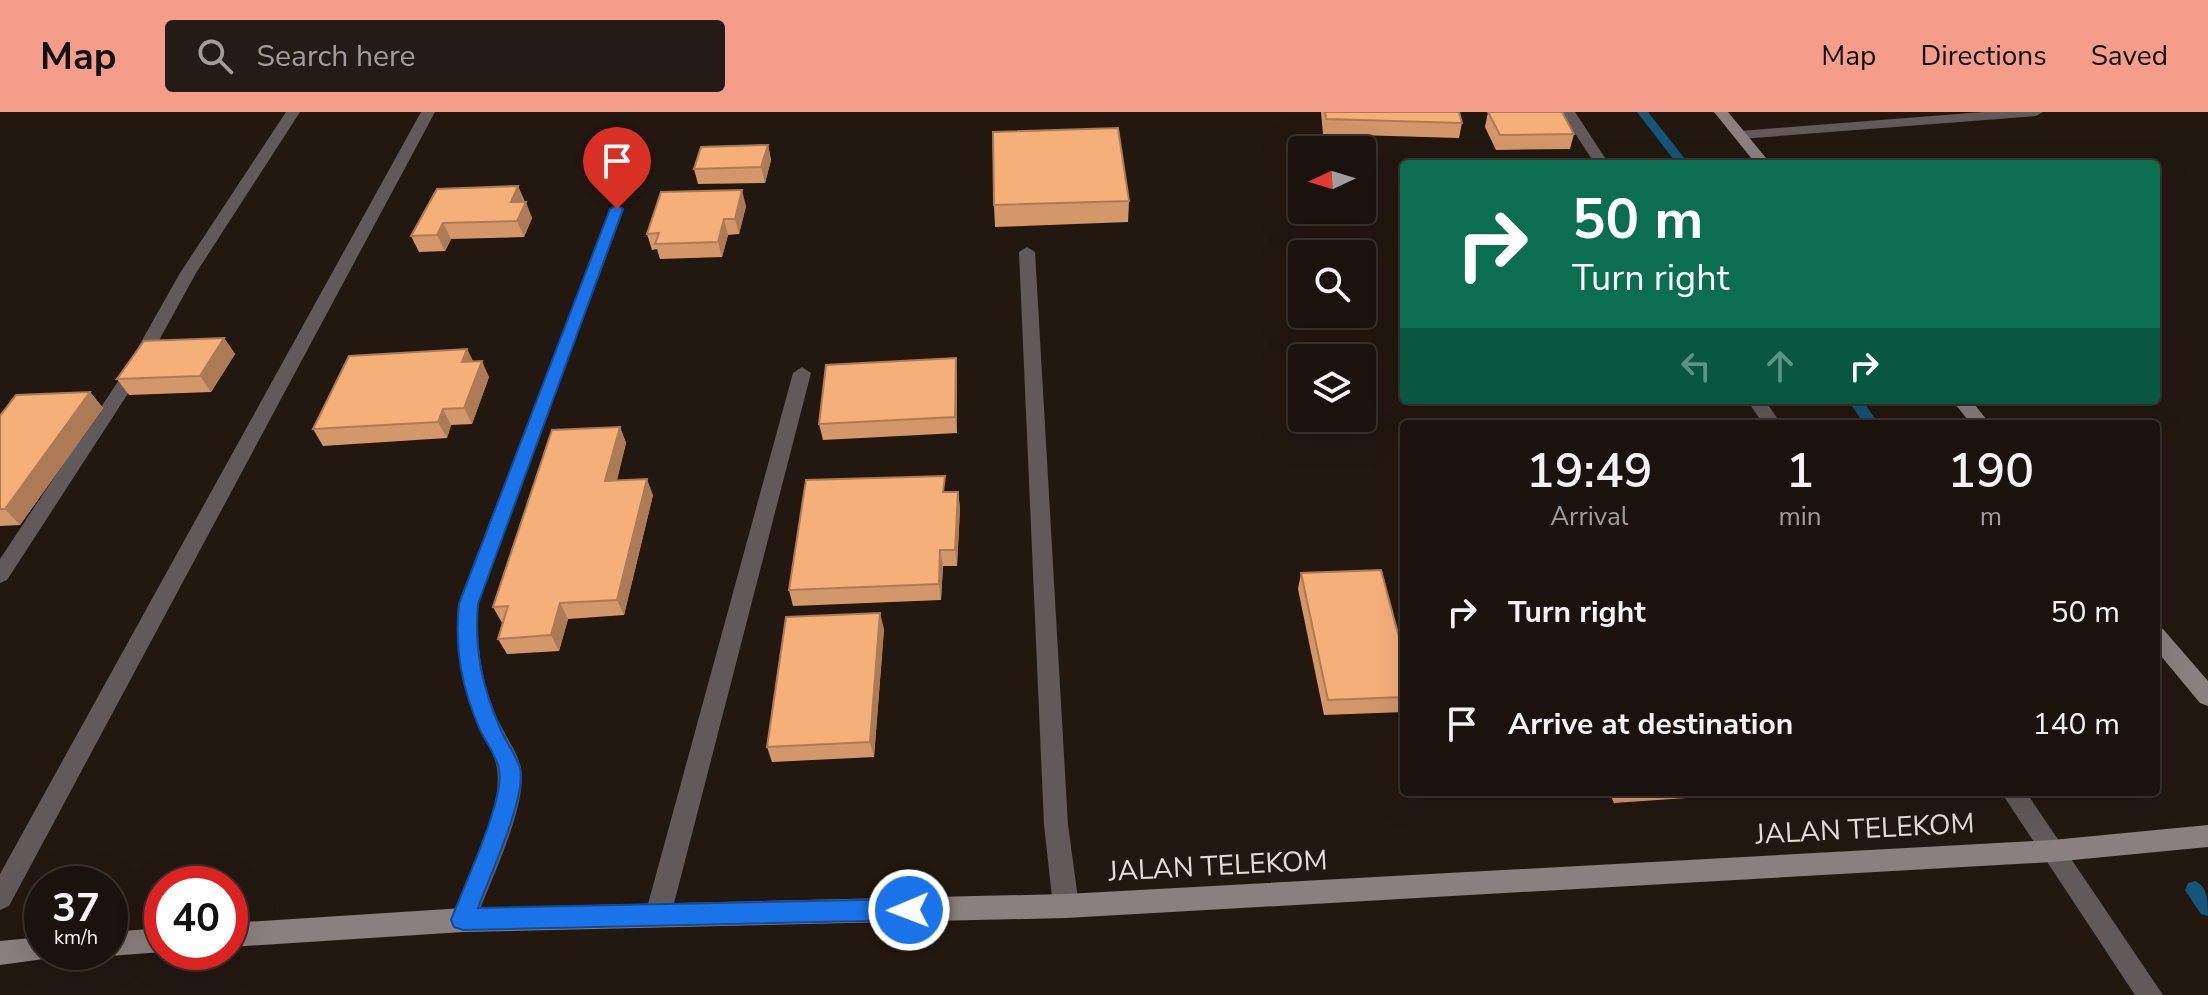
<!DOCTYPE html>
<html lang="en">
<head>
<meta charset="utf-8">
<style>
  body { margin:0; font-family:"Nunito Sans",sans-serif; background:#231b15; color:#f1f3f6; height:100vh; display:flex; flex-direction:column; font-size:30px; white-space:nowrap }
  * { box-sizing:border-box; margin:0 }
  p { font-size:26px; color:#9f9e9d }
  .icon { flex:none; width:44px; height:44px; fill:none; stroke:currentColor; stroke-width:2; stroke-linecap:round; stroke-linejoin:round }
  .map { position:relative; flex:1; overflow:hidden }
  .side { position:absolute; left:1400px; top:308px; width:760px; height:376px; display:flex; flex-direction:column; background:#1a120c; border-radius:8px; box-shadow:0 8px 32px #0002,0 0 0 2px #38322d }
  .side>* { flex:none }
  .hud { position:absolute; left:1400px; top:48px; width:760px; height:244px; border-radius:8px; box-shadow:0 8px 32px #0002,0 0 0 2px #38322d; background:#0b6e4f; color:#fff; overflow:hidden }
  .needle { width:52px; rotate:266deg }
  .fabs { position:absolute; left:1288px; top:24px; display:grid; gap:16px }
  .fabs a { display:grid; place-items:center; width:88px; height:88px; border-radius:8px; background:#1a120c; box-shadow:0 8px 32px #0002,0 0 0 2px #38322d; font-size:40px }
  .speed { position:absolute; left:24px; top:754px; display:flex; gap:16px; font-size:40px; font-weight:700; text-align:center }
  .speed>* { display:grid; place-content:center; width:104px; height:104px; border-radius:50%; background:#1a120c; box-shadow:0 8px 32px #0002,0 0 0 2px #38322d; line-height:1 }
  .speed small { font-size:20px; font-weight:400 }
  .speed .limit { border:12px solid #d22; background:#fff; color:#111 }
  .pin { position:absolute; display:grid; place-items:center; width:68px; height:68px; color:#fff; margin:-82px -34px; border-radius:50% 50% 50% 0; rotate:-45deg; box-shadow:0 0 8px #0007 }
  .pin .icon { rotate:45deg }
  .me { position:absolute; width:88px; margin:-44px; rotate:269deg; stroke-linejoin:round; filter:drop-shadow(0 0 6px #0008) }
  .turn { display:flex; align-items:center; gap:28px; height:168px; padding:0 40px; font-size:36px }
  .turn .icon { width:104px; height:104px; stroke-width:2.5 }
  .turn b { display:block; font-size:56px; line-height:68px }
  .lanes { display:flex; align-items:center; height:76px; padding:0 40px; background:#0003; justify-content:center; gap:40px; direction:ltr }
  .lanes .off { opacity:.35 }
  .eta { display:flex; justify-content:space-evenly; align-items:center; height:136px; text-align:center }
  .eta b { font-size:48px; font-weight:600; line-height:56px }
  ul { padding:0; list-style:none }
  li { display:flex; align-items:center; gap:24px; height:112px; padding:0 40px }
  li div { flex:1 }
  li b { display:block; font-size:30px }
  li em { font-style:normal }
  header { display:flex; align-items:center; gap:48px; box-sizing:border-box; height:112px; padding:0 40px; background:#f49d8b; color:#111 }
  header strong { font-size:38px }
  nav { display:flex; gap:44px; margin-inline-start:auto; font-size:28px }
  .search { width:560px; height:72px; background:#231b15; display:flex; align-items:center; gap:20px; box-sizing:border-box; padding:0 28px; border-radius:8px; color:#9f9e9d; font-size:30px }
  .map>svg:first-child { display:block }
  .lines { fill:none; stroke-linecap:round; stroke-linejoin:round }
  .stream { fill:#145578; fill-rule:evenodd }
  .lane { fill:#625a5a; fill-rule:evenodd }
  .street { fill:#625a5a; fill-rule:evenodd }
  .secondary { fill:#8b7f7f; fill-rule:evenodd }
  .wall { fill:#d39769 }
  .shaded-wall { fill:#ac7b55 }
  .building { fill:#f5b07a; stroke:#ac7b55; stroke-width:2 }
  .route { fill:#1a73e8; stroke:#114b97; stroke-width:2 }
  .labels { text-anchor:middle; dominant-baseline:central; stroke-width:8; stroke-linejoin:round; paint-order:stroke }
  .near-street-label { font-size:28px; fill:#e5ded8; stroke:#231810 }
</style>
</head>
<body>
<header>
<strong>Map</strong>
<div class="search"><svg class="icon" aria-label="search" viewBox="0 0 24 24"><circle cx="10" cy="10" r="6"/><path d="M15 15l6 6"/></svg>Search here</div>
<nav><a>Map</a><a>Directions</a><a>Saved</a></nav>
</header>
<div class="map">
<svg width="2208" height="883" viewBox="0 0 2208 883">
  <rect width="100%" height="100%" fill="#231810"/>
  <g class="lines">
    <path class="stream" d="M 1637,0 L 1648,0 L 1689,52 L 1677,52 Z
      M 1848,288 L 1862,288 L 1879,312 L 1864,312 Z
      M 2195,769 C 2208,775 2208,789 2208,804 L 2201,802 L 2185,778 L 2188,771 Z"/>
    <path class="lane" d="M 286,0 L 300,0 L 196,161 L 140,263 L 7,468 L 0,471 L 0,447 L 123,262 L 180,161 Z
      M 1983,0 L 2043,0 L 2036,4 L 1740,27 L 1733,23 L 1740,19 Z
      M 1027,135 L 1035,140 L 1068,713 L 1079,794 L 1075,802 L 1066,806 L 1057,802 L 1053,794 L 1044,713 L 1019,140 Z"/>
    <path class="street" d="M 421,0 L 435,0 L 9,794 L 0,798 L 0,762 Z
      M 1561,0 L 1575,0 L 1609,52 L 1595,52 Z
      M 617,93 L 624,97 L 478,492 C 476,532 481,569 497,606 C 504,622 517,639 521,656 C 528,694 489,771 476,808 L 472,816 L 463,820 L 454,816 L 450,808 C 465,770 504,695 497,657 C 495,640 481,622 475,606 C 460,569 455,532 458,492 L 610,97 Z
      M 802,255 L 811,261 L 671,803 L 667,811 L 658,815 L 649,811 L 645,803 L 793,261 Z
      M 1747,288 L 1765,288 L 1781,312 L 1763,312 Z
      M 2001,680 L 2026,680 L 2163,883 L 2135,883 Z"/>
    <path class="secondary" d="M 1714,0 L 1728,0 L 1771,52 L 1756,52 Z
      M 1952,288 L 1971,288 L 1990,312 L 1971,312 Z
      M 2156,515 L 2163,517 L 2208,569 L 2208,594 L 2200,591 L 2156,538 Z
      M 2208,713 L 2208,735 L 2052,750 L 1066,806 L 463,820 L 230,835 L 230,811 L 463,796 L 1066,782 L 2052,728 Z
      M 162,816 L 162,840 L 110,844 L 101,840 L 110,840 L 110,820 Z
      M 42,825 L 42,840 L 54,840 L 51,846 L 0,853 L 0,829 Z"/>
  </g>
  <path class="wall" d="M 1321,0 L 1459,0 L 1462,11 L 1459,26 L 1323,22 Z
    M 1488,0 L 1574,22 L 1570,37 L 1496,38 L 1485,15 Z
    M 768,33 L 771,48 L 765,71 L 698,72 L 694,57 Z
    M 518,74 L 532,106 L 524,125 L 451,127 L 445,139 L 419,140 L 411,124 Z
    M 1129,89 L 1128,110 L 995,115 L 994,93 Z
    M 746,94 L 739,122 L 728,123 L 722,145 L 660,147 L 657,137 L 652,138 L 647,122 Z
    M 224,226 L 235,242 L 211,280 L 129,283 L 117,267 Z
    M 467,237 L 473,250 L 489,265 L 472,312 L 451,313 L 447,326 L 323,334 L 313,317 Z
    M 957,262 L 957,321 L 823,328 L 819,312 Z
    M 90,280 L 103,296 L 20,413 L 0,414 L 0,304 Z
    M 620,315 L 626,331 L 617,368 L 653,383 L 624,503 L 568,507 L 559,539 L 507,542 L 498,527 L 502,511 L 493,495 Z
    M 947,380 L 958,380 L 960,396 L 957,454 L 943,454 L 941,488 L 793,494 L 789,478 Z
    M 1301,461 L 1404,544 L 1404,600 L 1324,603 L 1298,477 Z
    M 884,517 L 874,645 L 772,650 L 767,635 Z
    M 1482,680 L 1542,680 L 1484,685 Z
    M 1609,680 L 1705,680 L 1701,685 L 1614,691 Z"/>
  <path class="shaded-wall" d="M 768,33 L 771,48 L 765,71 L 761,55 Z
    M 518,74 L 524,90 L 511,90 Z
    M 742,78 L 746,94 L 739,122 L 735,107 Z
    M 526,90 L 532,106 L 524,125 L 517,109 Z
    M 724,107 L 728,123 L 722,145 L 718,130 Z
    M 443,111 L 451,127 L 445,139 L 437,123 Z
    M 224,226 L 235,242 L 211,280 L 200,264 Z
    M 467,237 L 475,253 L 462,250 Z
    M 956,246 L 957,262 L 957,321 L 955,305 Z
    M 482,249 L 489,265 L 472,312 L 464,296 Z
    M 90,280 L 103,296 L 20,413 L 5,397 Z
    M 443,297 L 451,313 L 447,326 L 438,310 Z
    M 620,315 L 626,331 L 612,385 L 605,369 Z
    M 647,367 L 653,383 L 624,503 L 617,488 Z
    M 958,380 L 960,396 L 957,454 L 955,438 Z
    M 940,438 L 943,454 L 941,488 L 939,472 Z
    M 560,491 L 568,507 L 559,539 L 551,523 Z
    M 880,501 L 884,517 L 874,645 L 870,630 Z"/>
  <path class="building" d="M 1325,0 L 1459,0 L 1462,11 L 1326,7 Z
    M 1488,0 L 1562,0 L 1574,22 L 1500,23 Z
    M 1118,16 L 1129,89 L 994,93 L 993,20 Z
    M 768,33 L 761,55 L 694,57 L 701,35 Z
    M 518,74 L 511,90 L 526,90 L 517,109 L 443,111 L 437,123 L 411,124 L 437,77 Z
    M 742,78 L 735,107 L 724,107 L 718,130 L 655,132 L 659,121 L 647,122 L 661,80 Z
    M 224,226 L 200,264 L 117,267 L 144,229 Z
    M 467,237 L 462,250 L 482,249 L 464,296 L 443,297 L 438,310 L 313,317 L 349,244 Z
    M 956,246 L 955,305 L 819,312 L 826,253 Z
    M 90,280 L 5,397 L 0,397 L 0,304 L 16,283 Z
    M 620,315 L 605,369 L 647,367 L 617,488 L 560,491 L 551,523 L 498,527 L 508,494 L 493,495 L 552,318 Z
    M 945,364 L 943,380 L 958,380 L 955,438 L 940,438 L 939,472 L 789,478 L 806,368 Z
    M 1381,458 L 1404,544 L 1404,585 L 1328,588 L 1301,461 Z
    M 880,501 L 870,630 L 767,635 L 786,505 Z"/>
  <path class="route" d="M 617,93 L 623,97 L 478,492 C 474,537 482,576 501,618 C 506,630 516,643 520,656 C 527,684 489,766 478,796 L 909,787 L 917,790 L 920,798 L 917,805 L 909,808 L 463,818 L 454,815 L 451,808 C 463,776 506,685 499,657 C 496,643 486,630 480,618 C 462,576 454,537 459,492 L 610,97 Z"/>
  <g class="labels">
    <g class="near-street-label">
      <text transform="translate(1865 717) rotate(-3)">JALAN TELEKOM</text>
      <text transform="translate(1218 754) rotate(-3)">JALAN TELEKOM</text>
    </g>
  </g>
</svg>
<div class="fabs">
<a><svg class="needle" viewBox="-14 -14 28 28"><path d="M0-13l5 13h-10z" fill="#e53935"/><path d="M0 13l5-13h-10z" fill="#9f9e9d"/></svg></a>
<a><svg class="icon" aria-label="search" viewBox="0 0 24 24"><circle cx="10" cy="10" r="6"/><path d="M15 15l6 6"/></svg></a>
<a><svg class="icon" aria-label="layers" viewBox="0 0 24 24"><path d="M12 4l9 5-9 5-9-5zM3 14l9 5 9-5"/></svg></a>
</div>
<div class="speed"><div>37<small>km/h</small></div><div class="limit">40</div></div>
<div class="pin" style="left:617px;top:97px;background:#d93025"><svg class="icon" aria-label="arrive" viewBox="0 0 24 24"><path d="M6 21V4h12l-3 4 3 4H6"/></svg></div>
<svg class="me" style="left:909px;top:798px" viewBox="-20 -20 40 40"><circle r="17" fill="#1a73e8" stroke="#fff" stroke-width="3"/><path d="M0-11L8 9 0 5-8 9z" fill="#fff"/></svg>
<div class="hud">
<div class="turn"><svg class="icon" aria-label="right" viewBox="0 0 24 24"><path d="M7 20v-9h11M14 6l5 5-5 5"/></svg><div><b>50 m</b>Turn right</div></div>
<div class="lanes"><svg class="icon off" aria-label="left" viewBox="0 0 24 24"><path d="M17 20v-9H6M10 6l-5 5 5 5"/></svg><svg class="icon off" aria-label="ahead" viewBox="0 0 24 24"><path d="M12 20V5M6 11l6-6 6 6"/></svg><svg class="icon" aria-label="right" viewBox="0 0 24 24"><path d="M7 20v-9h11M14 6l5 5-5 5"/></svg></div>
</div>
<section class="side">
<div class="eta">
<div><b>19:49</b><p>Arrival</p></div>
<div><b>1</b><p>min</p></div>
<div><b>190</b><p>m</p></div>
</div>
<ul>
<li><svg class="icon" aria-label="right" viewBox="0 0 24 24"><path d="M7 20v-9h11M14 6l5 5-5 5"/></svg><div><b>Turn right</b></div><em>50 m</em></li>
<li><svg class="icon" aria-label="arrive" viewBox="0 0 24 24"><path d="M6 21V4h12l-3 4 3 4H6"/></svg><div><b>Arrive at destination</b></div><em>140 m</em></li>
</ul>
</section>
</div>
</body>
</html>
